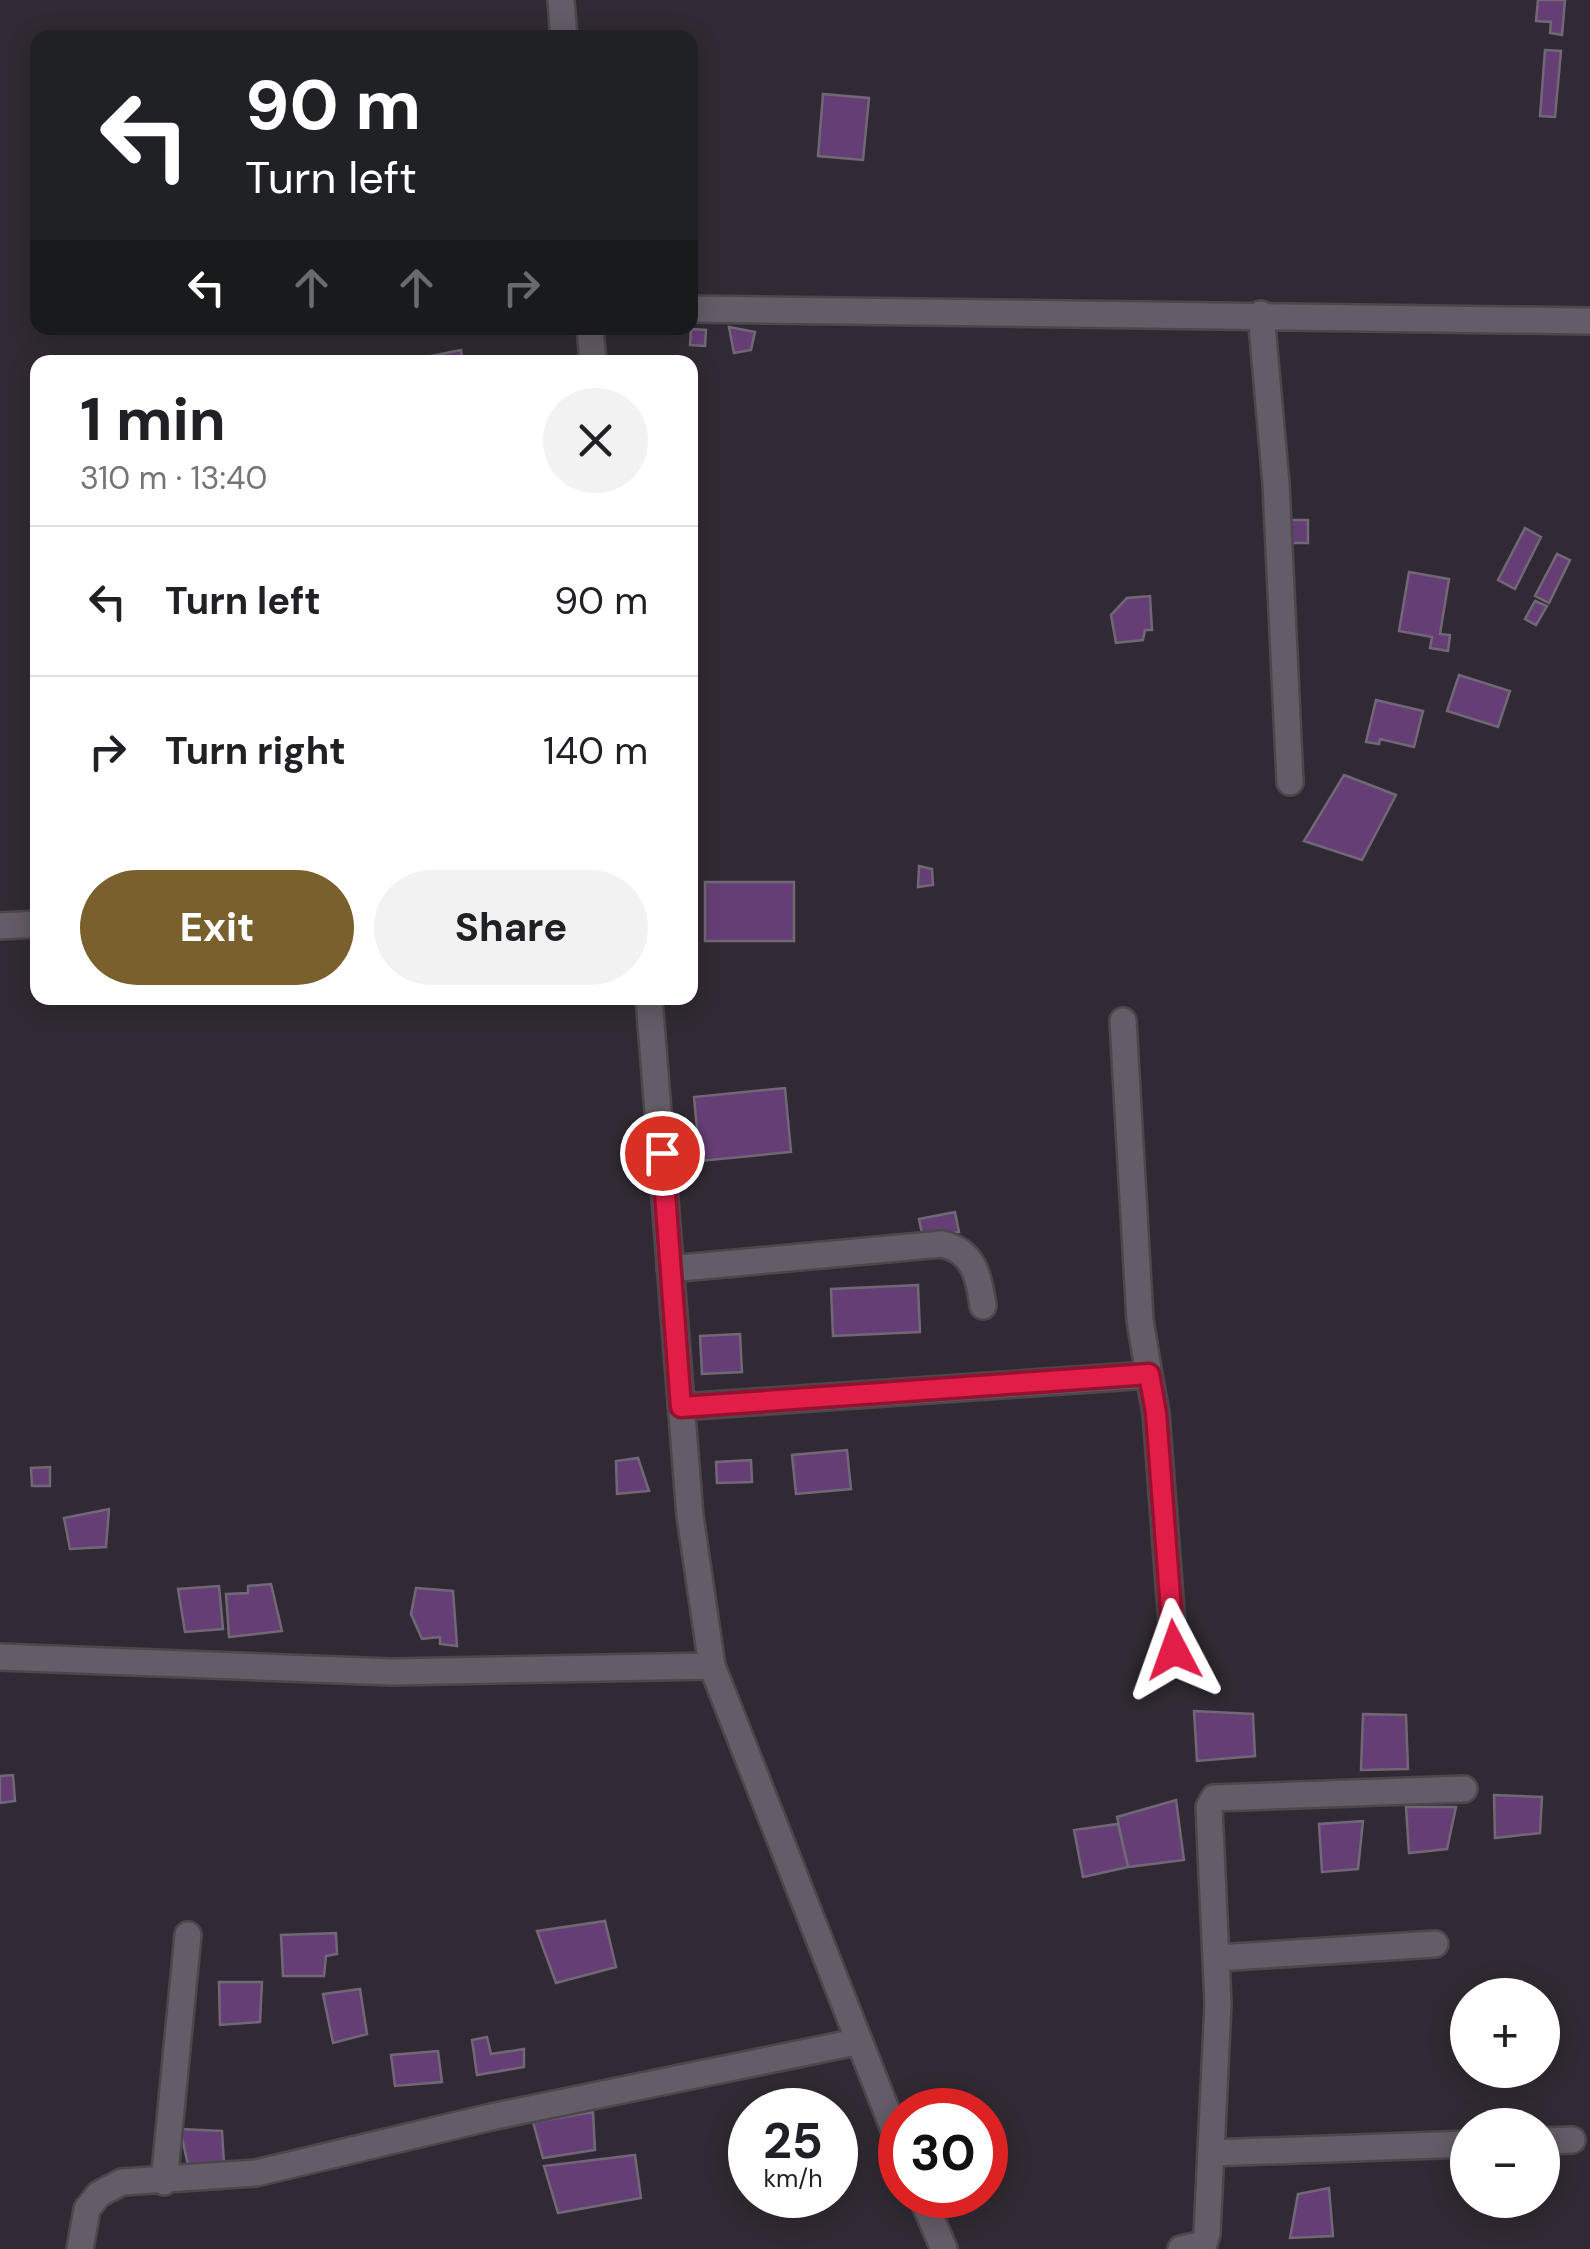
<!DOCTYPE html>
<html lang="en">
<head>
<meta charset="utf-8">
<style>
  body { margin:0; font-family:"DM Sans",sans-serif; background:#f2f2f2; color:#202124; height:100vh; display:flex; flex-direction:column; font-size:38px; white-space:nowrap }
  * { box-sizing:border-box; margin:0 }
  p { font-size:32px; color:#757577 }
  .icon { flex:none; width:55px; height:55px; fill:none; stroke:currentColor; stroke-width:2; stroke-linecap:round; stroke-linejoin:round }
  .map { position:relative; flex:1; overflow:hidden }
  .drawer { position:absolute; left:30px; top:355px; width:668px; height:650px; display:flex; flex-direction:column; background:#fff; border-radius:20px; box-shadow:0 5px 25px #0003 }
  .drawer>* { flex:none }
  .top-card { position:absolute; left:30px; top:30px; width:668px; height:305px; border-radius:20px; box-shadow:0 5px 25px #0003; background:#202124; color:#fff; overflow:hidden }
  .buttons { position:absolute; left:1450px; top:1978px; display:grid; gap:20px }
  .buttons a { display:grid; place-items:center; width:110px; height:110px; border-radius:50%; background:#fff; box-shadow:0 5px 25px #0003; font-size:50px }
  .speed { position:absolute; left:728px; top:2088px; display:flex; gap:20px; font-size:50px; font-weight:700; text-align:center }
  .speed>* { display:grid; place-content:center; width:130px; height:130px; border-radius:50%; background:#fff; box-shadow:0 5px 25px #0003; line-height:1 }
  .speed small { font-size:25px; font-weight:400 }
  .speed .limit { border:15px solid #d22; background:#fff; color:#111 }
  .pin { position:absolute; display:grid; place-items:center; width:85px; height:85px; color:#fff; margin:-42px; border:5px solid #fff; border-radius:50%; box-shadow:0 2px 10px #0007 }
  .me { position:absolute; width:110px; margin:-55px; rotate:356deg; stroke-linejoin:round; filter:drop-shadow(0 0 8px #0008) }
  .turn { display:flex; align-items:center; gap:35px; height:210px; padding:0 50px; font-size:45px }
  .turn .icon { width:130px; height:130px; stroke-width:2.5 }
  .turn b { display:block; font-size:70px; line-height:85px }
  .lanes { display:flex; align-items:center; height:95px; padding:0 50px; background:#0003; justify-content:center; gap:50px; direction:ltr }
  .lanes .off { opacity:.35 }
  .round { display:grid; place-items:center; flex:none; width:105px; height:105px; border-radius:52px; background:#f2f2f2 }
  .overview { display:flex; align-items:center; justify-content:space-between; height:170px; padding:0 50px }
  h1 { font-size:60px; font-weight:700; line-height:75px }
  .button { display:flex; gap:20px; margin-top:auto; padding:20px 50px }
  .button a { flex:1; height:115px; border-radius:60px; background:#7a602c; color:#fff; font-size:40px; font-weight:700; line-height:115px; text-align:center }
  .button a+a { background:#f2f2f2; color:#202124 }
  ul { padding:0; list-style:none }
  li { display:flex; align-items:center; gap:30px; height:150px; padding:0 50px; border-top:2px solid #e0e0e0 }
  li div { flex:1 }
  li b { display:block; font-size:38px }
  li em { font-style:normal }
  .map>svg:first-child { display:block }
  .building { fill:#653e75; stroke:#706874; stroke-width:2.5 }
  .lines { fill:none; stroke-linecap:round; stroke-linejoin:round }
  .minor-casing { stroke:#4c464e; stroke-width:30 }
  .minor { stroke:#645c67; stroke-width:25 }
  .route-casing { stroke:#92132f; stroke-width:25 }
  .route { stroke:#e11d48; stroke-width:18 }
</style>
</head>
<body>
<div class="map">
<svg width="1590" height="2249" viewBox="0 0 1590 2249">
  <rect width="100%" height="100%" fill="#312a34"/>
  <path class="building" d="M 1538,0 L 1565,0 L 1562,35 L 1550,33 L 1551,22 L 1536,21 Z
    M 1545,50 L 1561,51 L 1555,117 L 1540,116 Z
    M 823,94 L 869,98 L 863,160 L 818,156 Z
    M 729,327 L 755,332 L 751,350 L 734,353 Z
    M 691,329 L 706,330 L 705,346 L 690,345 Z
    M 461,350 L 463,362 L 432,362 L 431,356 Z
    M 1274,520 L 1308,520 L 1308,543 L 1286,543 Z
    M 1525,528 L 1541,537 L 1515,589 L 1498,580 Z
    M 1557,554 L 1570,560 L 1549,603 L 1535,596 Z
    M 1409,572 L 1449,579 L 1440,634 L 1450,635 L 1448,651 L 1430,648 L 1432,637 L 1399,631 Z
    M 1150,596 L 1152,630 L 1145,630 L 1143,640 L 1116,643 L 1111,615 L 1127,598 Z
    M 1535,601 L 1547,606 L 1536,625 L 1525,619 Z
    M 1459,675 L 1510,691 L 1498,727 L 1447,711 Z
    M 1376,700 L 1423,711 L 1414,747 L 1380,739 L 1379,744 L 1366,742 Z
    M 1344,775 L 1396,795 L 1362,860 L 1304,841 Z
    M 919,866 L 932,869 L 933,885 L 918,887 Z
    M 705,882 L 794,882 L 794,941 L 705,941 Z
    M 785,1088 L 791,1152 L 700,1161 L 694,1097 Z
    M 955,1212 L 959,1232 L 923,1239 L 919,1219 Z
    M 918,1285 L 920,1332 L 833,1336 L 831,1289 Z
    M 740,1334 L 742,1372 L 702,1374 L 700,1336 Z
    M 847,1450 L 851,1489 L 796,1494 L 792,1455 Z
    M 638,1458 L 649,1491 L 617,1494 L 616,1461 Z
    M 751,1460 L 752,1482 L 717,1483 L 716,1462 Z
    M 50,1467 L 50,1486 L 32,1486 L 31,1468 Z
    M 109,1509 L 106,1547 L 70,1549 L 64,1518 Z
    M 271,1584 L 282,1631 L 229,1637 L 226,1594 L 248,1593 L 248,1586 Z
    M 219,1586 L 223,1629 L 185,1632 L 178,1589 Z
    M 416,1588 L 453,1591 L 457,1646 L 440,1644 L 440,1637 L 422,1639 L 411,1614 Z
    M 1194,1711 L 1253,1714 L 1255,1756 L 1197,1761 Z
    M 1363,1714 L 1406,1715 L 1408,1769 L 1361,1770 Z
    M 13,1775 L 15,1801 L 0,1803 L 0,1776 Z
    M 1494,1795 L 1542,1797 L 1540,1833 L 1495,1838 Z
    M 1176,1800 L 1184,1860 L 1128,1867 L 1117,1817 Z
    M 1406,1807 L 1456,1807 L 1447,1849 L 1409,1853 Z
    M 1363,1821 L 1358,1869 L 1322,1872 L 1319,1824 Z
    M 1118,1824 L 1128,1867 L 1083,1877 L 1074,1830 Z
    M 605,1921 L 616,1967 L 556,1983 L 537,1931 Z
    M 336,1933 L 337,1954 L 326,1956 L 324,1976 L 283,1976 L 281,1935 Z
    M 219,1982 L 262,1982 L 260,2022 L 220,2025 Z
    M 360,1989 L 367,2034 L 333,2043 L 323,1994 Z
    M 487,2037 L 491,2054 L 524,2049 L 524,2067 L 477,2075 L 472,2040 Z
    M 438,2051 L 442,2082 L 395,2086 L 391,2055 Z
    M 593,2112 L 595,2150 L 543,2158 L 533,2122 Z
    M 180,2129 L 222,2131 L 224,2163 L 188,2165 Z
    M 635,2155 L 641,2198 L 558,2213 L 544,2166 Z
    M 1329,2188 L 1333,2236 L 1290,2238 L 1298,2194 Z"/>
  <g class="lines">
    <defs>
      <path id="minor" d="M 561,0 L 564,38
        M 690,309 L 1590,321
        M 1261,314 L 1276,484 L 1290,782
        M 590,328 L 593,362
        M 0,926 L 38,924
        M 649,998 L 690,1516 L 712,1666 L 900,2145
        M 1123,1021 L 1140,1320 L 1149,1375
        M 670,1269 L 942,1244 C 974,1251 979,1277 983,1306
        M 681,1407 L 1149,1375 L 1156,1413 L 1174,1650
        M 0,1657 L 392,1672 L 712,1666
        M 1217,1958 L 1435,1944
        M 1542,2141 L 1572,2140
        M 1211,2153 L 1468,2144
        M 164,2182 L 188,1935
        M 921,2195 L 944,2249
        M 80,2249 L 87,2209 L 99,2194 L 122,2182 L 256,2173 L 491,2117 L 856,2042
        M 1181,2249 L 1204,2244 L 1207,2234 L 1218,2004 L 1209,1807 L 1214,1798 L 1464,1789"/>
    </defs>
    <use href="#minor" class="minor-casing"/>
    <use href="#minor" class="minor"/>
  </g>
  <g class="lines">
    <defs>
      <path id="route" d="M 662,1153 L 681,1407 L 1149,1374 L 1156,1413 L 1174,1650"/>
    </defs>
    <use href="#route" class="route-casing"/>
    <use href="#route" class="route"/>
  </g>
</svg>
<div class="buttons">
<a>+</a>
<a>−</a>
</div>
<div class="speed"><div>25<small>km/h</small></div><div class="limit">30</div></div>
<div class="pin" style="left:662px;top:1153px;background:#d93025"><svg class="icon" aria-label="arrive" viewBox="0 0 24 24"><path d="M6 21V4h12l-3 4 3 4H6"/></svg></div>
<svg class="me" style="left:1174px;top:1650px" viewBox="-20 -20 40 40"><path d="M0-17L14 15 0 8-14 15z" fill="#e11d48" stroke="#fff" stroke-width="4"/></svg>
<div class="top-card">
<div class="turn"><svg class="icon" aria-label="left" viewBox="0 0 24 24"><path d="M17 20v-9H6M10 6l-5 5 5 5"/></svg><div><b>90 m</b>Turn left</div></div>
<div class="lanes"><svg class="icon" aria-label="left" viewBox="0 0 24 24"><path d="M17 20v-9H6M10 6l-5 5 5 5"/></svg><svg class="icon off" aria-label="ahead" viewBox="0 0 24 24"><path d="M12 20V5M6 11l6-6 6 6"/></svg><svg class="icon off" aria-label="ahead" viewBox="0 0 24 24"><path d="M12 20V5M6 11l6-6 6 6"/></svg><svg class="icon off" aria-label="right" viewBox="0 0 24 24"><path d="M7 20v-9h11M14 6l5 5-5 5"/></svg></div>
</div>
<section class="drawer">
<div class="overview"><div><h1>1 min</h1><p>310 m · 13:40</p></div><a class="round"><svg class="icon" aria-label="close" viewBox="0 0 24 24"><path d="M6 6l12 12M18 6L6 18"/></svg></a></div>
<ul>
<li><svg class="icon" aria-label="left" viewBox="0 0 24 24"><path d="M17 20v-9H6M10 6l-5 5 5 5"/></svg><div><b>Turn left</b></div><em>90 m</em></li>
<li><svg class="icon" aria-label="right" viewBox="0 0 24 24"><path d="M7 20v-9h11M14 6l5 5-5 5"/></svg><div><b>Turn right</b></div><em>140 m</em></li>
</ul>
<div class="button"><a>Exit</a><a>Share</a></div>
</section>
</div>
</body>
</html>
